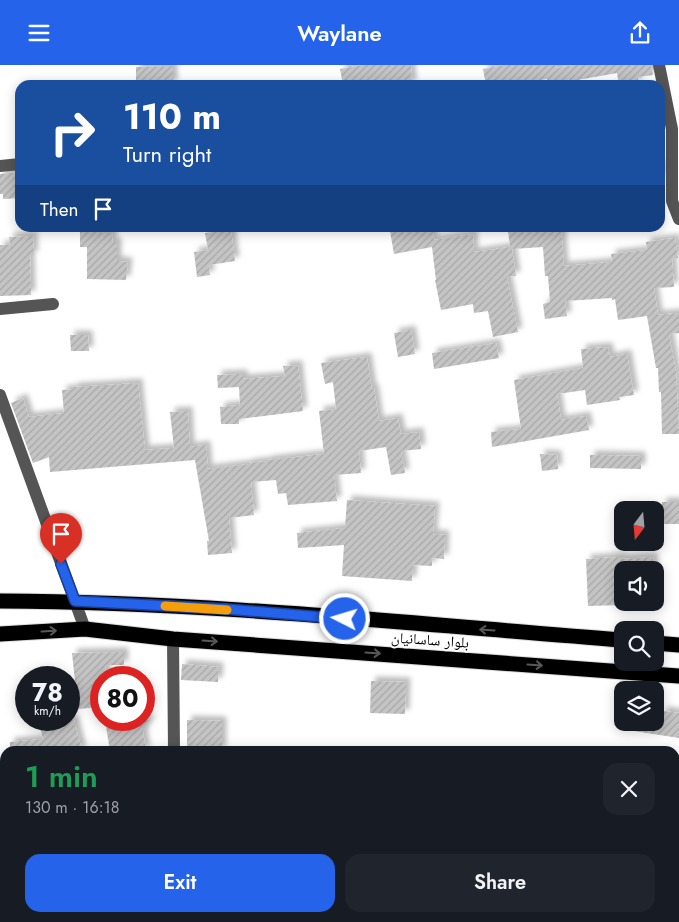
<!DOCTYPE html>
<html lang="en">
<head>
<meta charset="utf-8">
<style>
  body { margin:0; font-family:Jost,"Noto Naskh Arabic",sans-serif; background:#20242c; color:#f1f3f6; height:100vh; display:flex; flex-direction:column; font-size:19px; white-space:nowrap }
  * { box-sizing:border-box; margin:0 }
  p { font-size:16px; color:#9ea1a6 }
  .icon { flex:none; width:28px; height:28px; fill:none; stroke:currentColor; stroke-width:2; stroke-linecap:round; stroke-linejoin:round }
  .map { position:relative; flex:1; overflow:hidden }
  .panel { position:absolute; left:0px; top:681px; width:680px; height:176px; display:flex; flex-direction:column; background:#171b24; border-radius:15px 15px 0 0; box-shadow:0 2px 12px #0003 }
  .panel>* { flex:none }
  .banner { position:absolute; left:15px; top:15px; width:650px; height:152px; border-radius:15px; box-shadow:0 2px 12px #0003; background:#1a4fa0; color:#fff; overflow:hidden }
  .needle { width:32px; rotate:196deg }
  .fabs { position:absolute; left:614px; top:436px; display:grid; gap:10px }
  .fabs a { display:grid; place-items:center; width:50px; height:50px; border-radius:10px; background:#171b24; box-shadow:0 2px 12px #0003; font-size:25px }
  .speed { position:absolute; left:15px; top:601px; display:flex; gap:10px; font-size:25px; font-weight:700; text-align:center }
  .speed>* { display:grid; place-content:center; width:65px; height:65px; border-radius:50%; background:#171b24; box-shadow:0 2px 12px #0003; line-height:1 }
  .speed small { font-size:12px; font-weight:400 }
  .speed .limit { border:8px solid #d22; background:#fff; color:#111 }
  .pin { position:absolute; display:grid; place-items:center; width:42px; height:42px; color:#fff; margin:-51px -21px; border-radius:50% 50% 50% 0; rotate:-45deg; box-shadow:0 0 5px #0007 }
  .pin .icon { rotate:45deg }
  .me { position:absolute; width:55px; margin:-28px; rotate:275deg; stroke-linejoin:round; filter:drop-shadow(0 0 4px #0008) }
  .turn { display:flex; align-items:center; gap:18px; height:105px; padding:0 25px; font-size:22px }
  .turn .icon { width:65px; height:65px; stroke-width:2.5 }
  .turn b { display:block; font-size:35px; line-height:42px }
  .then { display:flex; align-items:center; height:48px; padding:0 25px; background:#0003; gap:10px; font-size:19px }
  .round { display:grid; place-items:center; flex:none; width:52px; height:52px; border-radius:15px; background:#20242c }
  .summary { display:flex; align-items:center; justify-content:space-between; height:85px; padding:0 25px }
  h1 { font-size:30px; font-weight:600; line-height:38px; color:#1e9e55 }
  .cta { display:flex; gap:10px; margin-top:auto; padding:10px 25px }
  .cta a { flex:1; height:58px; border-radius:15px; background:#2563eb; color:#fff; font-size:20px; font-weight:600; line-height:58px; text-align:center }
  .cta a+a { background:#20242c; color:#f1f3f6 }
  header { display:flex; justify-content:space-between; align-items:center; height:65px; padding:0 25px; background:#2563eb; color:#fff; font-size:22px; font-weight:600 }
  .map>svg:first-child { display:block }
  .building { fill:url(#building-hatch); filter:url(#shadow) }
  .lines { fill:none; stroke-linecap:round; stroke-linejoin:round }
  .highway-casing { stroke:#dbdbdb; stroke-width:17 }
  .minor { stroke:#555; stroke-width:12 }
  .highway { stroke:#000; stroke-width:15 }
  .oneway { stroke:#595959 }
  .route-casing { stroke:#184099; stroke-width:12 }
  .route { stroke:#2563eb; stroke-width:9 }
  .slow { stroke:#f59e0b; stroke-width:9 }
  .labels { text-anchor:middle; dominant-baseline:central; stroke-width:4; stroke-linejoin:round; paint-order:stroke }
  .street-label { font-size:15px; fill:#000; stroke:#fff }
</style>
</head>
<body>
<header><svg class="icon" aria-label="menu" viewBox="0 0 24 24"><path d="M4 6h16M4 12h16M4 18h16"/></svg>Waylane<svg class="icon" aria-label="share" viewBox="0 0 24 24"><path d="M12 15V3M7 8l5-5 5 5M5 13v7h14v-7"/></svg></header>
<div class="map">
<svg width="679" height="857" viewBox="0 0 679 857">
  <defs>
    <pattern id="building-hatch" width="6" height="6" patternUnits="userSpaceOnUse" patternTransform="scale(1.25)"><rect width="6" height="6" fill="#c4c4c4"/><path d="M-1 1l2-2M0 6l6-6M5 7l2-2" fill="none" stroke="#a7a7a7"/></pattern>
    <filter id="shadow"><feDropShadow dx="4.5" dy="-4.5" stdDeviation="2.5" flood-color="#0004"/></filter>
  </defs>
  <rect width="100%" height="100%" fill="#fff"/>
  <path class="building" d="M 363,0 L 411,0 L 412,20 L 343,20 L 340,4 Z
    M 505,0 L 556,0 L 557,3 L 574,0 L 651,0 L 653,10 L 638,12 L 638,18 L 625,20 L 619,20 L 617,8 L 572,16 L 573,20 L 548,20 L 547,14 L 517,19 L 518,20 L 486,20 L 483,4 Z
    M 173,1 L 173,20 L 136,20 L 136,2 Z
    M 664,99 L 664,113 L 660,113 L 660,100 Z
    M 20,107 L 20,133 L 3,134 L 3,129 L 0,129 L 0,109 Z
    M 80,162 L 98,162 L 97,168 L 113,168 L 112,177 L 117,177 L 117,196 L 128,197 L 126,215 L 87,214 L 87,182 L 80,182 Z
    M 409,162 L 432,162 L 434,175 L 473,169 L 474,187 L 510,182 L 508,166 L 561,162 L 564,201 L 612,197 L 611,189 L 647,185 L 646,177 L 675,173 L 678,193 L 672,194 L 674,222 L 654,223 L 658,250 L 655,250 L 679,248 L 679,268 L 669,269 L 676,307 L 679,369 L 662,369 L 661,327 L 659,327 L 658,303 L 656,303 L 647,251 L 618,255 L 615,234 L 612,235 L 612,233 L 565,236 L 567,251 L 545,254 L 543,239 L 550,237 L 548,211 L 545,211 L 543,182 L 512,184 L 516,211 L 507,212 L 518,267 L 493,272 L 488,246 L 474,248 L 473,239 L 441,245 L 435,215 L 436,215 L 432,182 L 394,189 L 390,166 Z
    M 231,165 L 235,196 L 209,200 L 210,210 L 197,212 L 194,187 L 208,185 L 205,168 Z
    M 33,171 L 34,190 L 30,190 L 31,230 L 0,231 L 0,180 L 10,180 L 9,172 Z
    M 411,265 L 415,289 L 398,292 L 394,268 Z
    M 70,270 L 88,270 L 89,286 L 71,286 Z
    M 496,278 L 499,293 L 434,304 L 432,288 Z
    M 608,282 L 610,292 L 627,289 L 634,330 L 619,332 L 620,335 L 587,340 L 585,325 L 557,329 L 561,355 L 586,351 L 589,365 L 492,382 L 491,367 L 521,364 L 514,315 L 583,303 L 581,284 Z
    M 367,292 L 372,324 L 374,323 L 379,356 L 398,353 L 401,369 L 419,367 L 421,384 L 401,386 L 405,408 L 391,410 L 386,382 L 359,386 L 361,408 L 334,410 L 337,436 L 288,440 L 286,428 L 278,429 L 276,415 L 251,417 L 254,450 L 229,453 L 232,488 L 208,490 L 207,476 L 209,476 L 195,395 L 50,407 L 49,392 L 33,398 L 11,338 L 23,333 L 29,352 L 64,348 L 62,325 L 74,324 L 74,322 L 138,318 L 145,385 L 174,383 L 170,347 L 188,346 L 190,382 L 206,380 L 208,404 L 249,399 L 249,398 L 268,396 L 268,395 L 324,389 L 319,346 L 336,344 L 333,317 L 325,319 L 321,298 Z
    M 298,300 L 303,346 L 239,354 L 239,359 L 221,359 L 220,342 L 240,340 L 239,322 L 218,323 L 217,310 L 243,309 L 243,314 L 285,311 L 283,301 Z
    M 540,389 L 557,390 L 558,404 L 542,406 Z
    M 590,390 L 641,391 L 641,404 L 590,403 Z
    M 347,435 L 435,441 L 433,469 L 445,470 L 444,494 L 432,493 L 432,501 L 413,500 L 412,516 L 342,511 L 344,480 L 298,483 L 297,468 L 345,463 Z
    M 662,437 L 679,437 L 679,459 L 662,459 Z
    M 621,492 L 621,494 L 653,492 L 654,505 L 622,505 L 622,540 L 588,541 L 586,494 Z
    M 124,587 L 124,600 L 105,600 L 106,612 L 101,612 L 101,642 L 78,644 L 72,588 Z
    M 182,599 L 219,602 L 218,617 L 181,615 Z
    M 371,616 L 406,617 L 405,649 L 370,648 Z
    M 663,646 L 679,648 L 679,673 L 634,666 L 635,658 L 661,658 Z
    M 38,655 L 74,655 L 82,686 L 10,686 L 10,677 L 43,674 Z
    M 105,655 L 150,655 L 143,667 L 146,686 L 110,686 Z
    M 187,655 L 222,656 L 222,686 L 187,686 Z"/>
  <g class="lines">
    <defs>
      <path id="highway" d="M 0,536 C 208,537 415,559 622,575
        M 0,569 L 85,564 L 173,574 L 679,611
        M 655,578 L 679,580"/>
    </defs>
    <use href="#highway" class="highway-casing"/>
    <path class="minor" d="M 659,0 L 672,64 L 672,136 L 679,154
      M 0,101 L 20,99
      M 0,244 L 53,239
      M 0,330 L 85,564
      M 173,574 L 174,686
      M 675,740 L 679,737
      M 675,813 L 676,857
      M 174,852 L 174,857"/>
    <use href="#highway" class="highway"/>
  </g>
  <defs><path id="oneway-shaft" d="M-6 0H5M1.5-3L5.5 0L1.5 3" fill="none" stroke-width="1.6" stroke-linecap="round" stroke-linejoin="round" transform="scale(1.25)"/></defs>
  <g class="oneway">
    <use href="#oneway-shaft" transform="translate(487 565) rotate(-176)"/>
    <use href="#oneway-shaft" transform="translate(49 566) rotate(-3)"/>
    <use href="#oneway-shaft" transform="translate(210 576) rotate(4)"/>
    <use href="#oneway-shaft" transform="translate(373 588) rotate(4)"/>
    <use href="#oneway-shaft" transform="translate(535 600) rotate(4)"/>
  </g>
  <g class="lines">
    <defs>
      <path id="route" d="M 61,499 L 75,536 L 226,544 L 345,554"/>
    </defs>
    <use href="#route" class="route-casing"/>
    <use href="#route" class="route"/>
    <path class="slow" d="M 165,541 L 227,545"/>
  </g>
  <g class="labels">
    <g class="street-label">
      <text transform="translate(430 575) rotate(4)">بلوار ساسانیان</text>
    </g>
  </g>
</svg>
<div class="fabs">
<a><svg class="needle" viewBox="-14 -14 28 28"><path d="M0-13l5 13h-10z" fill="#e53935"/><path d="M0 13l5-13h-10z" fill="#9ea1a6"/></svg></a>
<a><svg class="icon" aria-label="sound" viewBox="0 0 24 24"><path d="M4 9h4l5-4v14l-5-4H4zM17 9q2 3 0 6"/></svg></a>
<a><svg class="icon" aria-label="search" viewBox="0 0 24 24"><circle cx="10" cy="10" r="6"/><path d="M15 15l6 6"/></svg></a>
<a><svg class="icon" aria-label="layers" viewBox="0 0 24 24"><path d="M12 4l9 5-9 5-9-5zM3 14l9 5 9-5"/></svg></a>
</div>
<div class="speed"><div>78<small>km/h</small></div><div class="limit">80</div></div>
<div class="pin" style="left:61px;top:499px;background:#d93025"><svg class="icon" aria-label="arrive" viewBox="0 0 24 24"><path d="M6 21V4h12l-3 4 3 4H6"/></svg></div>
<svg class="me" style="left:345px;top:554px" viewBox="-20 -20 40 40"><circle r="17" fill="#2563eb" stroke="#fff" stroke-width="3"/><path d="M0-11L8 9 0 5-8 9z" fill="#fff"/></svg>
<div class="banner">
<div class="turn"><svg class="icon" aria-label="right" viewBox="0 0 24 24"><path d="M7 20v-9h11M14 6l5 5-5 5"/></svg><div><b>110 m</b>Turn right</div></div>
<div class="then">Then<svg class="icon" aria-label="arrive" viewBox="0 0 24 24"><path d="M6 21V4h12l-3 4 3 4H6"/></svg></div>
</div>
<section class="panel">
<div class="summary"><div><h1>1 min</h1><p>130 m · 16:18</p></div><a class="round"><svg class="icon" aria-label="close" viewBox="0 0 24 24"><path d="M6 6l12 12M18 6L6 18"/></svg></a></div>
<div class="cta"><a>Exit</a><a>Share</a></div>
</section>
</div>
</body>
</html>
